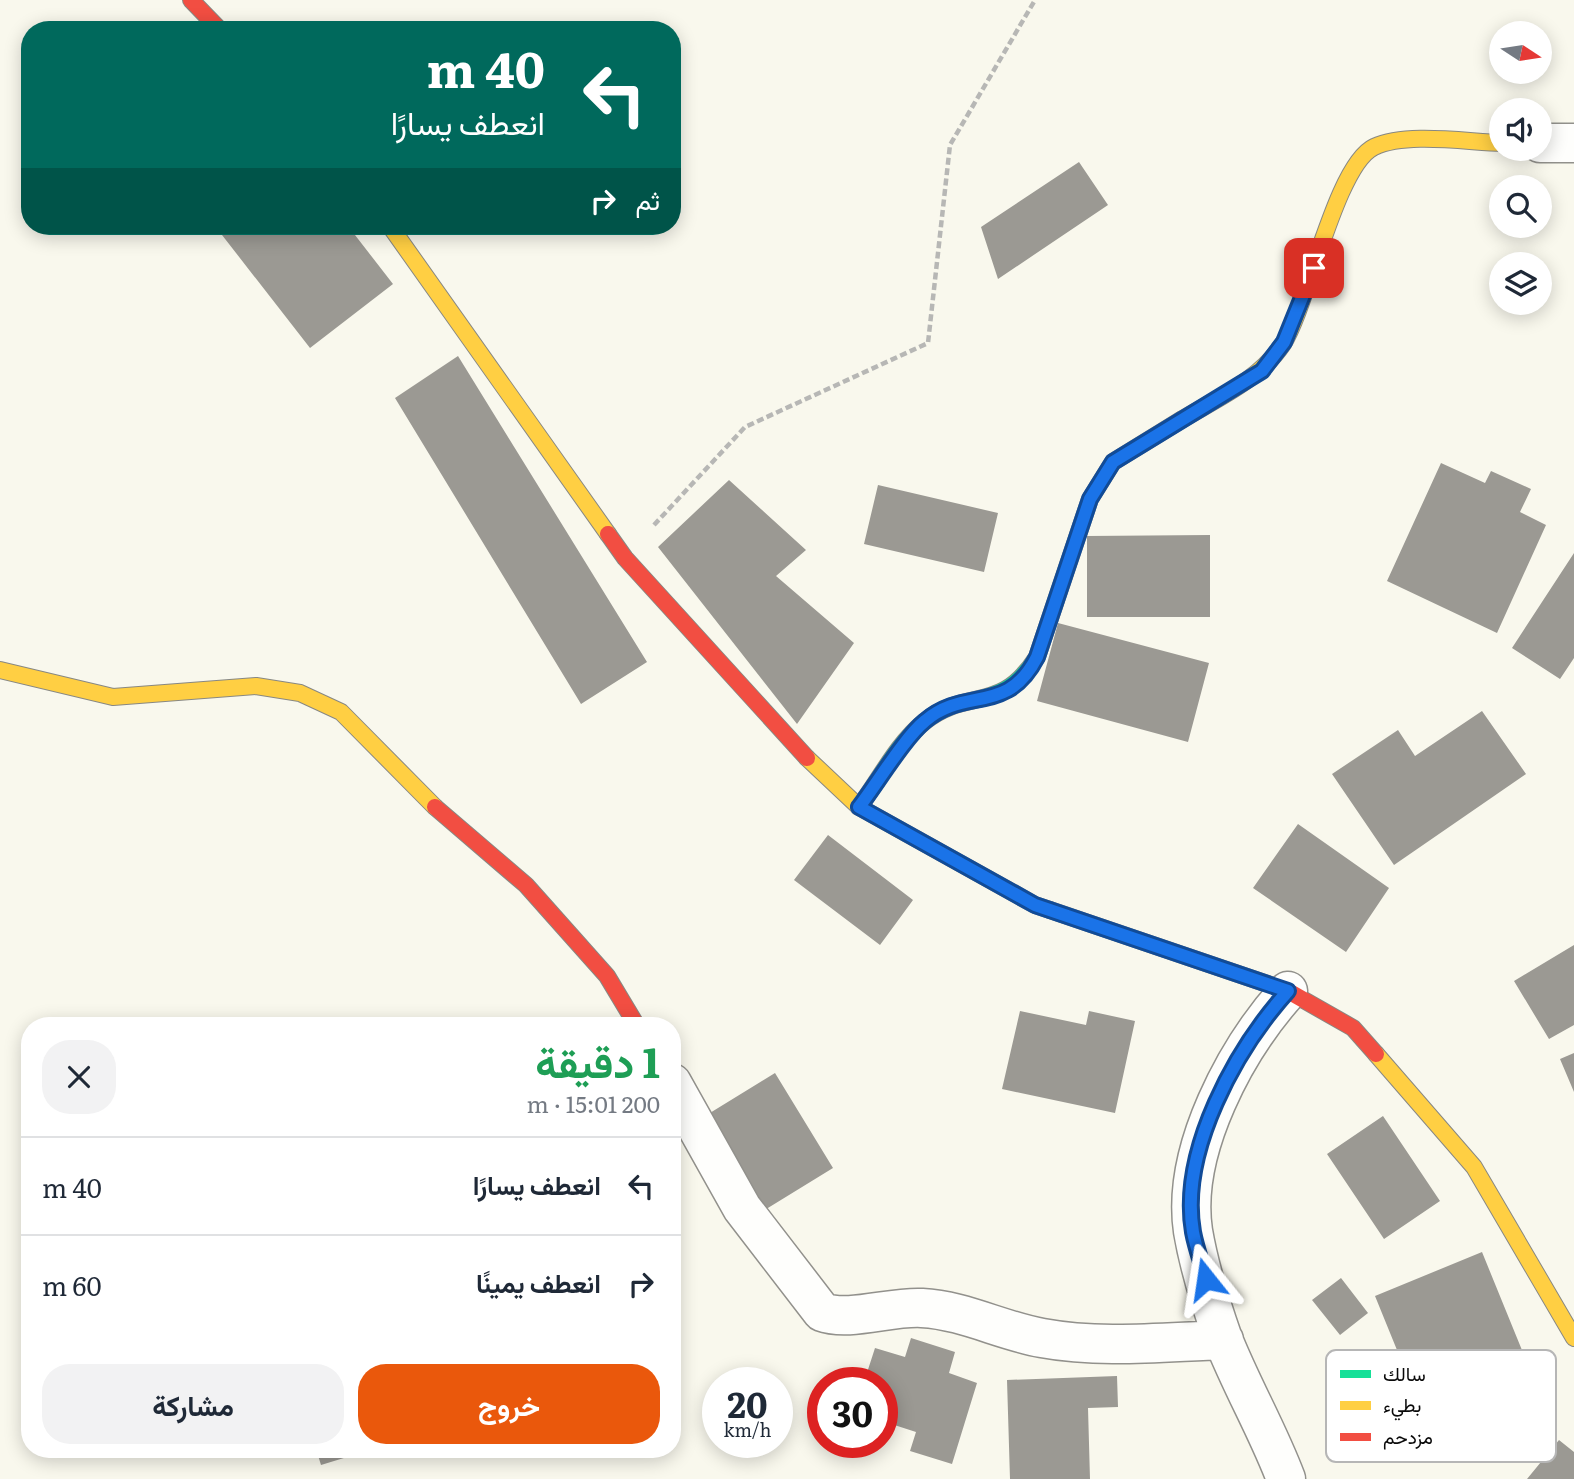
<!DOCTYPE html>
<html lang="ar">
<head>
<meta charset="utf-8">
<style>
  body { margin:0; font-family:Literata,Vazirmatn,serif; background:#f2f2f3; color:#1f2937; direction:rtl; height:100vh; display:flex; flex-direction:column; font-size:26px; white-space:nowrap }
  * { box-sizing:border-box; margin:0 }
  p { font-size:23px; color:#747a83 }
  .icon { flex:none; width:38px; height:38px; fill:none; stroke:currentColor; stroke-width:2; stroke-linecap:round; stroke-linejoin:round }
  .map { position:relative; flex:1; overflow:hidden; direction:ltr }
  .details { position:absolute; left:21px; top:1017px; width:660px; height:441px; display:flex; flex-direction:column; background:#fff; border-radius:28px; box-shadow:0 4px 18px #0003; direction:rtl }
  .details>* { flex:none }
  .hud { position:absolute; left:21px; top:21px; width:660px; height:214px; border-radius:28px; box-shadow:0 4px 18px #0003; direction:rtl; background:#00695c; color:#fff; overflow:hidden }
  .needle { width:46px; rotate:102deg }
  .controls { position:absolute; left:1489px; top:21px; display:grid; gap:14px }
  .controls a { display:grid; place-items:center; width:63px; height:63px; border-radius:50%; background:#fff; box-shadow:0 4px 18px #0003; font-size:35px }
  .speed { position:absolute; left:702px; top:1367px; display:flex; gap:14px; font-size:35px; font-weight:700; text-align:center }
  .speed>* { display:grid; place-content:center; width:91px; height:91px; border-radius:50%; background:#fff; box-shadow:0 4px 18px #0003; line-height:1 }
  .speed small { font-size:18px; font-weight:400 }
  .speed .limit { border:10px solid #d22; background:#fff; color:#111 }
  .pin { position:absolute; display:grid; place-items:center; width:60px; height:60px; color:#fff; margin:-30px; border-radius:14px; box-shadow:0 4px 10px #0006 }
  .me { position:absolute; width:77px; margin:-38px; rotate:345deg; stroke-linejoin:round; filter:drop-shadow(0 0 5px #0008) }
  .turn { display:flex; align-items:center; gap:24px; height:147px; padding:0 21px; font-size:32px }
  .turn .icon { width:91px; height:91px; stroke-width:2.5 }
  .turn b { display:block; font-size:49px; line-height:60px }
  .then { display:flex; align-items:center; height:66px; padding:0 21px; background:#0003; gap:14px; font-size:26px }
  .round { display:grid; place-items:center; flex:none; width:74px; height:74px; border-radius:28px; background:#f2f2f3 }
  .summary { display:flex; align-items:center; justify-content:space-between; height:119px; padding:0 21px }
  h1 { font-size:42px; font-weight:700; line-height:52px; color:#1e9e55 }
  .cta { display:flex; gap:14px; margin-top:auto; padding:14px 21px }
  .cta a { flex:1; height:80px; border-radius:28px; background:#ea580c; color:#fff; font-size:28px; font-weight:700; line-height:80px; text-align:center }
  .cta a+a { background:#f2f2f3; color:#1f2937 }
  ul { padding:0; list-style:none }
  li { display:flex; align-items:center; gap:21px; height:98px; padding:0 21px; border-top:2px solid #e0e1e3 }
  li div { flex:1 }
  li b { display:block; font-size:26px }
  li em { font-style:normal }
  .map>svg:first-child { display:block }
  .building { fill:#9b9993 }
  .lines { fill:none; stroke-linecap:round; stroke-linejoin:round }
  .street-casing { stroke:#92918c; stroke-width:41 }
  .fast-casing { stroke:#888883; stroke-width:18 }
  .slow-casing { stroke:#888883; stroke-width:18 }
  .jam-casing { stroke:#888883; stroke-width:18 }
  .path { stroke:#b7b7b5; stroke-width:4.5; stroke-dasharray:7 3.5; stroke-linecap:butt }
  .street { stroke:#fefefc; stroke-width:38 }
  .fast { stroke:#16e098; stroke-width:16 }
  .slow { stroke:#ffcf43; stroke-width:16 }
  .jam { stroke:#f24e42; stroke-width:16 }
  .route-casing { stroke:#114b97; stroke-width:18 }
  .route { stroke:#1a73e8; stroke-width:12 }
  .key { fill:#fff; stroke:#b6b6b6; stroke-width:2 }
  .key-label { font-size:19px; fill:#0a0a0a }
</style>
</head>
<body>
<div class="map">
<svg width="1574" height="1479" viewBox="0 0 1574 1479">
  <rect width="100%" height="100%" fill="#f9f8ed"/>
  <path class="building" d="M 1079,162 L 1108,205 L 998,279 L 981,227 Z
    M 215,226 L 348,226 L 393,284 L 310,348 Z
    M 458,356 L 647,662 L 581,704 L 395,398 Z
    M 1441,463 L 1485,483 L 1491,471 L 1531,489 L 1520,512 L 1546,525 L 1497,633 L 1387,581 Z
    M 729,480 L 806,550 L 776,576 L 854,643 L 797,724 L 658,547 Z
    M 878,485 L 998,513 L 984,572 L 864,544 Z
    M 1210,535 L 1210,617 L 1087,617 L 1087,536 Z
    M 1574,553 L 1574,658 L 1560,679 L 1512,648 Z
    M 1058,623 L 1209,663 L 1188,742 L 1037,701 Z
    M 1482,711 L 1526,774 L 1394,865 L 1332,774 L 1398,730 L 1415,756 Z
    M 1298,824 L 1389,888 L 1346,952 L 1253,888 Z
    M 828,835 L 913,900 L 880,945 L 794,880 Z
    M 1574,945 L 1574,1025 L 1549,1039 L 1514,981 Z
    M 1020,1011 L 1086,1025 L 1089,1011 L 1135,1021 L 1115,1113 L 1002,1089 Z
    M 1574,1053 L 1574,1092 L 1560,1059 Z
    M 775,1073 L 833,1168 L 763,1211 L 705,1116 Z
    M 1383,1116 L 1440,1201 L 1384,1239 L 1327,1154 Z
    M 1482,1252 L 1528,1365 L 1421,1409 L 1375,1296 Z
    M 1341,1278 L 1368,1313 L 1340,1335 L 1312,1300 Z
    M 911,1338 L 955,1352 L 949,1373 L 977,1383 L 952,1464 L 910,1451 L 916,1432 L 882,1421 L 882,1382 L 864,1382 L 875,1348 L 905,1357 Z
    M 1117,1376 L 1118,1407 L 1088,1408 L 1090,1479 L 1010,1479 L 1007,1380 Z
    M 1559,1440 L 1574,1452 L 1574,1479 L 1527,1479 Z
    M 316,1449 L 369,1449 L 370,1450 L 321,1465 Z"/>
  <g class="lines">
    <defs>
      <path id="street" d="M 1540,143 L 1574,143
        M 672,1083 L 742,1208 L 822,1312 C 849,1322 891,1306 922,1308 C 963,1310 1002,1331 1042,1338 C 1102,1349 1163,1342 1224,1340
        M 1286,1479 C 1268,1431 1242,1387 1223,1339 C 1211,1305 1199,1266 1193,1231 C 1181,1150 1236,1049 1288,991"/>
      <path id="fast" d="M 859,807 C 880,779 897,744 924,722 C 967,687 1000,715 1037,657 L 1090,499 L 1113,462 L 1181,420"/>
      <path id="slow" d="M 390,226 L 608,534
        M 1181,420 C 1218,398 1259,380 1283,344 C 1308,304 1336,165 1374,147 C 1407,132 1466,142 1502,143
        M 0,670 L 113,697 L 256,686 L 300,693 L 341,712 L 435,807
        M 807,758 L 859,807 L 1035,905 L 1050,910
        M 1376,1054 L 1474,1167 L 1574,1338"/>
      <path id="jam" d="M 191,0 L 220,30
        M 608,534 L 625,558 L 807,758
        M 435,807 L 526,885 L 607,976 L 637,1026
        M 1050,910 L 1288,991 L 1353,1028 L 1376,1054"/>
    </defs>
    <use href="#street" class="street-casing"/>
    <use href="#fast" class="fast-casing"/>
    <use href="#slow" class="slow-casing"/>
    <use href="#jam" class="jam-casing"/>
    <path class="path" d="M 654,525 L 745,427 L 928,343 L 950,145 L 1035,0"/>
    <use href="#street" class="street"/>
    <use href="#fast" class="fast"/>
    <use href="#slow" class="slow"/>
    <use href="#jam" class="jam"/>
  </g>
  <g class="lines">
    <defs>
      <path id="route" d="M 1206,1279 C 1202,1264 1196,1248 1193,1232 C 1179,1151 1236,1049 1288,991 L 1035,905 L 859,807 C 876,785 905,737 925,721 C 966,686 1007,716 1037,657 L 1090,499 L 1113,462 L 1262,371 L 1284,342 L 1314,268"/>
    </defs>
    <use href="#route" class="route-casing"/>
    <use href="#route" class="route"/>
  </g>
  <rect x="1326" y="1350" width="230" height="112" rx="10" class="key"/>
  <rect x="1340" y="1370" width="31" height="8" fill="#16e098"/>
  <rect x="1340" y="1401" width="31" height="9" fill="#ffcf43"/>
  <rect x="1340" y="1433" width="31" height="8" fill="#f24e42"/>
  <g class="key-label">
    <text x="1383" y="1381">سالك</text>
    <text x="1383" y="1412">بطيء</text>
    <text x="1383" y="1444">مزدحم</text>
  </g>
</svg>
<div class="controls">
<a><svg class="needle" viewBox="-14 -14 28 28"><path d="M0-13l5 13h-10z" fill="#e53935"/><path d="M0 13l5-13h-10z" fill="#747a83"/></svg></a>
<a><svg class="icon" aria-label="sound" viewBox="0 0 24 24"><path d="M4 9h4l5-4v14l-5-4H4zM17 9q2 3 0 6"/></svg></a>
<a><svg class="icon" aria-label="search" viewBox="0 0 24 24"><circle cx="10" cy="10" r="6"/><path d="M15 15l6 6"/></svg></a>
<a><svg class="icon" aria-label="layers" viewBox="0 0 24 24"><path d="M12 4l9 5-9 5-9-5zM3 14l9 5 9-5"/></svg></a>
</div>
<div class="speed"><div>20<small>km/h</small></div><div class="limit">30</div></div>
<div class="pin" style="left:1314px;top:268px;background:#d93025"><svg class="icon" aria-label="arrive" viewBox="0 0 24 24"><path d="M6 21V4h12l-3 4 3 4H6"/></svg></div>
<svg class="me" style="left:1206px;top:1279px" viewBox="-20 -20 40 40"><path d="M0-17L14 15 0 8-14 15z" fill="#1a73e8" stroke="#fff" stroke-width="4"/></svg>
<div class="hud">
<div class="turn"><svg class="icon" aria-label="left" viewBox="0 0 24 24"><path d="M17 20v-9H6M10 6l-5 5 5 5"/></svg><div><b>40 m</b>انعطف يسارًا</div></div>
<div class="then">ثم<svg class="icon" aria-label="right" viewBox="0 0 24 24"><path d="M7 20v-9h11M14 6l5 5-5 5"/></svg></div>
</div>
<section class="details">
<div class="summary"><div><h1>1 دقيقة</h1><p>200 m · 15:01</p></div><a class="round"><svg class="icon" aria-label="close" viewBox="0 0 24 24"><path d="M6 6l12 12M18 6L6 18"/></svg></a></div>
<ul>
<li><svg class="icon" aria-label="left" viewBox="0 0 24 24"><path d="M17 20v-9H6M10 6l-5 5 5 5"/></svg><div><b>انعطف يسارًا</b></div><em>40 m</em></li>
<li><svg class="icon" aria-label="right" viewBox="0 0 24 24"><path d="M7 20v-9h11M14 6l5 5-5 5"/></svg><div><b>انعطف يمينًا</b></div><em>60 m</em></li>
</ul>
<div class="cta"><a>خروج</a><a>مشاركة</a></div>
</section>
</div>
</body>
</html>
